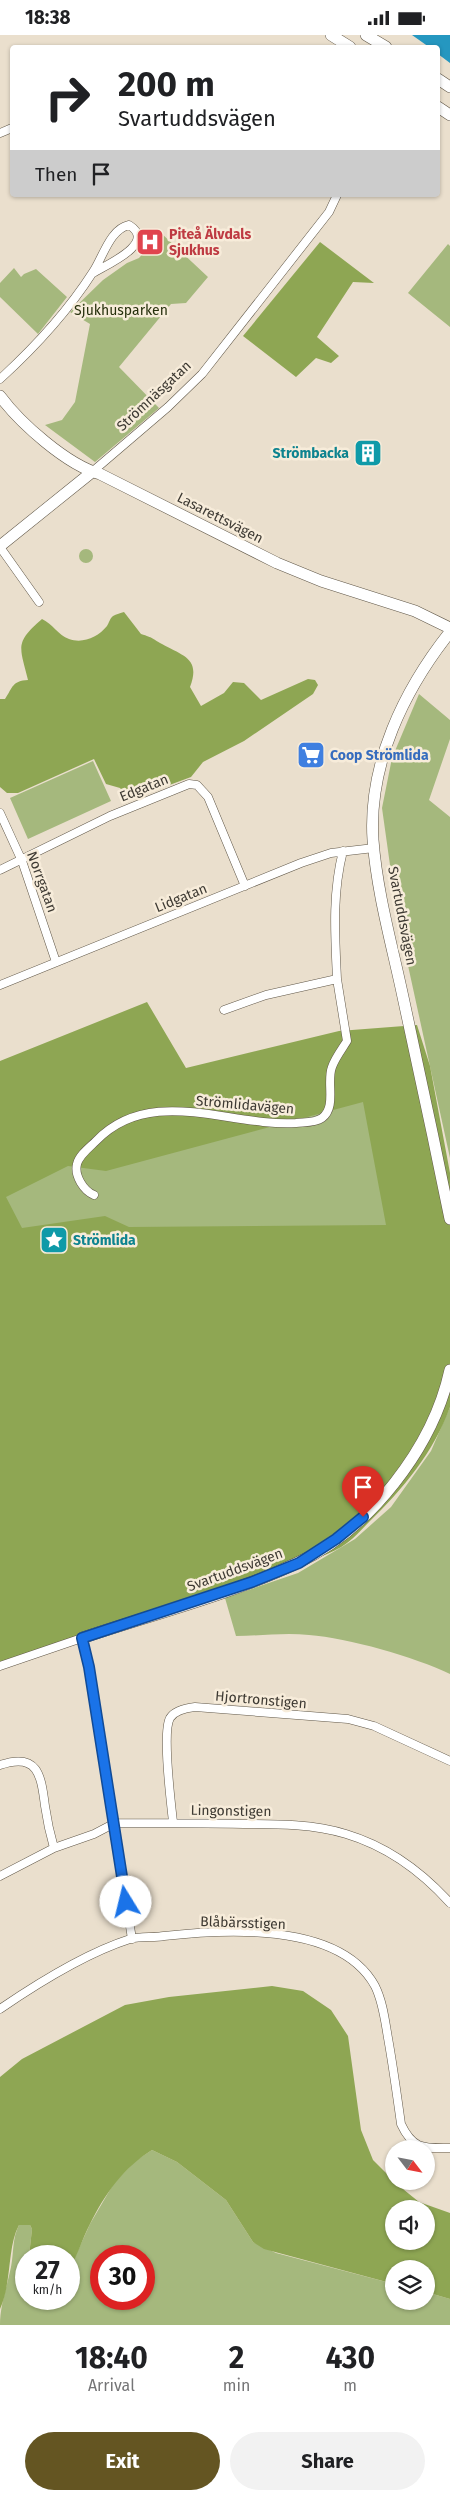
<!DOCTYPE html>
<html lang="en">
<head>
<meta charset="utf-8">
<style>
  body { margin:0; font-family:"Fira Sans",sans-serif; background:#f2f2f2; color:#202124; height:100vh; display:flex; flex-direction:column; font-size:19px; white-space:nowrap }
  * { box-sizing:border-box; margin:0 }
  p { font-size:16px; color:#757577 }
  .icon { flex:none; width:28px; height:28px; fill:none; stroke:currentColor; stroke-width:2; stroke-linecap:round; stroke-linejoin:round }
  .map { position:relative; height:2290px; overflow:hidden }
  .details { display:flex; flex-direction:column; background:#fff; flex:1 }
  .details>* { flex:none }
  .top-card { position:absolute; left:10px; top:10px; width:430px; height:152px; border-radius:5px; box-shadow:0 1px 4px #0004; background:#fff; color:#202124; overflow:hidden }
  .needle { width:32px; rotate:122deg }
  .tools { position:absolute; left:385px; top:2105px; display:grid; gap:10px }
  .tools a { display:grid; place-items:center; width:50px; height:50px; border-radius:50%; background:#fff; box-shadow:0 1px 4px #0004; font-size:25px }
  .speed { position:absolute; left:15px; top:2210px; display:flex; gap:10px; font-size:25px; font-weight:700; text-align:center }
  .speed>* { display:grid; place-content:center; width:65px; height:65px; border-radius:50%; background:#fff; box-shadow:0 1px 4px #0004; line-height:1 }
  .speed small { font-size:12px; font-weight:400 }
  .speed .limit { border:8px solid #d22; background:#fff; color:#111 }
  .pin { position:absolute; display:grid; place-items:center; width:42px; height:42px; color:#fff; margin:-51px -21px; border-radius:50% 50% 50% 0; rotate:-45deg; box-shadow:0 0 5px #0007 }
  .pin .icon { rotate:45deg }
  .me { position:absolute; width:55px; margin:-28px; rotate:351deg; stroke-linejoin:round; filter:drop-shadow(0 0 4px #0008) }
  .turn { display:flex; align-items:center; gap:18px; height:105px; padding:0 25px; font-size:22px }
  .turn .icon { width:65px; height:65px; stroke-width:2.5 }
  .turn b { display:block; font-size:35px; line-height:42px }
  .then { display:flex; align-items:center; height:48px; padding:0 25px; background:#0003; gap:10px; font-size:19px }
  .eta { display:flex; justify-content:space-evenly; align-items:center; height:85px; text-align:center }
  .eta b { font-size:30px; font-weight:700; line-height:35px }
  .button { display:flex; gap:10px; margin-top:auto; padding:10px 25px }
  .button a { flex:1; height:58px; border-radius:30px; background:#645522; color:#fff; font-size:20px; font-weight:700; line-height:58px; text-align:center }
  .button a+a { background:#f2f2f2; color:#202124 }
  .status { display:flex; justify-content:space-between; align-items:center; height:35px; padding:0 25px; background:#fff; direction:ltr }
  .status svg { height:14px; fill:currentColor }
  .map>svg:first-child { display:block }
  .green { fill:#a5b87d; fill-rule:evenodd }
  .forest { fill:#8ea653; fill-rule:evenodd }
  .water { fill:#2597c0 }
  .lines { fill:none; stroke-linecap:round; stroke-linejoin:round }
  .street-casing { stroke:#605748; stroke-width:9 }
  .secondary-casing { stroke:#605748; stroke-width:12 }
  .street { stroke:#fff; stroke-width:8 }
  .secondary { stroke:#fff; stroke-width:11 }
  .route-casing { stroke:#114b97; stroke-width:12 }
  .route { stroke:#1a73e8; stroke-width:9 }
  .labels { text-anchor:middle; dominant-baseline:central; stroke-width:5; stroke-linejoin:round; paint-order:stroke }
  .health-label { font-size:14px; font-weight:bold; fill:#be3a42; stroke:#f7ecda; text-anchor:start }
  .park-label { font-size:14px; fill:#27310d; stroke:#f7ecda }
  .street-label { font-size:14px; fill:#3e3a33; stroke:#f7ecda }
  .culture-label { font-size:14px; font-weight:bold; fill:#0d838f; stroke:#f7ecda; text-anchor:end }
  .shop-label { font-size:14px; font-weight:bold; fill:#366cbe; stroke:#f7ecda; text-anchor:start }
</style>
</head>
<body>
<div class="status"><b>18:38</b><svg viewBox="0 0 49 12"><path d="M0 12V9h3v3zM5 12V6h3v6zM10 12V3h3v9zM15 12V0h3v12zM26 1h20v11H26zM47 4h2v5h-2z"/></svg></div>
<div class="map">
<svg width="450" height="2290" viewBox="0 0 450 2290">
  <rect width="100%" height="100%" fill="#eadfcd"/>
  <path class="green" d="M 161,198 L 208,242 L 186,268 L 171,269 L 119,332 L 159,373 L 95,427 L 45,390 L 62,385 L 75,367 L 90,289 L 70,277 L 103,245 L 127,228 L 139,223 Z
    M 448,209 L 450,211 L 450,292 L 408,258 Z
    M 14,233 L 21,242 L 24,239 L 36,234 L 67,262 L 38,299 L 0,262 L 0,248 Z
    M79 521a7 7 0 1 1 14 0a7 7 0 1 1-14 0Z
    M 419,659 L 450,685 L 450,704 L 429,765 L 450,782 L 450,1123 L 397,880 L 382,773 L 392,723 Z
    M 93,726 L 111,766 L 28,804 L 10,763 Z
    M 384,1024 L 414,1206 L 22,1232 L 5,1162 L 81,1090 Z
    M 450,1372 L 450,1639 C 415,1622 348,1603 309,1600 C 285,1597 260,1601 236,1601 L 225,1563 L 298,1538 L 355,1504 L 391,1472 L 431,1416 Z
    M 152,2115 L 177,2127 L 226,2165 L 253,2207 L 276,2218 L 394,2249 L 394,2266 L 426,2266 L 426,2257 L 450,2264 L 450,2290 L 0,2290 C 0,2270 7,2252 11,2232 C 14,2217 12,2204 19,2190 L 30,2190 L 32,2194 L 29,2221 L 26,2221 L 26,2264 L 69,2264 L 69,2235 L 90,2189 L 114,2148 L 135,2126 ZM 101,2221 L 144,2221 L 144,2264 L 101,2264 Z"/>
  <path class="forest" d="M 320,207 L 374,248 L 353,247 L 317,302 L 339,321 L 331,328 L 316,323 L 296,342 L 243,301 Z
    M 124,577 L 141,599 C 154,603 151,603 162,609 C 183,621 201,623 190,652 L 201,671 L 224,658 L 233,647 L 244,648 L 261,665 L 308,644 L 315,645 L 318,650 L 313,659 L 244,706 L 203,727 L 191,742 L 137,762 L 126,760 L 120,753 L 106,749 L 94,724 L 18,758 L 7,758 L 0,752 L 0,664 L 5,664 C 13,652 12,646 28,645 C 20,612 14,608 42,584 C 53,589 58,600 69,604 C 83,609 98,602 107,591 C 109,588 110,583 113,581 C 116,579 121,578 124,577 Z
    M 147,967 L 186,1033 L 339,996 L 417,990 L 430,1031 L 450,1138 L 450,1372 C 434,1417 403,1454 369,1487 C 362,1494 355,1502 347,1508 C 331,1520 310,1525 290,1530 L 0,1630 L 0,1026 ZM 363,1067 L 386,1190 L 129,1192 L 105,1181 L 22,1193 L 6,1162 L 68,1131 L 106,1136 Z
    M 272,1951 L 303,1956 L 331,1975 L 348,2001 L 361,2095 L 373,2125 L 398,2150 L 419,2167 L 450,2178 L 450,2264 L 426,2257 L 426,2234 L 394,2234 L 394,2249 L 264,2214 L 253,2207 L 226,2165 L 177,2127 L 152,2115 C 123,2133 105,2159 90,2189 C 82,2204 78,2220 69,2235 L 69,2221 L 29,2221 L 32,2194 L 30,2190 L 19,2190 C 7,2212 12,2248 0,2274 L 0,2042 L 22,2024 L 125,1970 L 169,1962 ZM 394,2174 L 426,2174 L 426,2206 L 394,2206 Z"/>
  <path class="water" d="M 412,0 L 450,0 L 450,28 L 438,19 L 438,12 L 429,12 Z"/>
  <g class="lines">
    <defs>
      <path id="street" d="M 0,98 L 12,93
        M 0,344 C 34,313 68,276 93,237 C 103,222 110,194 129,190 C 158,208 106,230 93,238
        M 92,437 L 168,372 L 202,339 L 329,177 L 337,160
        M 0,512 L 39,567
        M 0,778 L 22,826 L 56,927
        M 0,835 L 110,781 L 189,749 L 197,750 L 208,762 L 245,851
        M 0,950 L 301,828 L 331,818 L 374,813
        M 224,975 L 266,960 L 337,944 C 335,900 332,859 343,816
        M 94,1160 C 84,1156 74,1141 77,1129 C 79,1120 90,1112 96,1106 C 151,1049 229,1092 296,1088 C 304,1087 315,1088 322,1083 C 337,1072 326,1047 332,1032 C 335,1023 342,1014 347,1006 L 337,944
        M 0,1631 L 82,1603 L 89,1632 L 132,1904
        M 0,1730 C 38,1717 41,1740 45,1771 C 47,1785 50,1799 54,1813
        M 173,1787 C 171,1768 162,1697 170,1683 C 175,1675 186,1673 195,1672 L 348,1684 L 374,1691 L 450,1726
        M 0,1841 L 54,1813 L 94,1799 L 115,1788 C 158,1788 201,1788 244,1789 C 278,1789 314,1789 346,1799 C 386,1811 422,1837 450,1868
        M 0,1974 C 38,1948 86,1918 130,1904 C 141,1901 154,1903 164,1901 C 226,1894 340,1887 375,1951 C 383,1967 385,1986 388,2003 C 393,2031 397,2060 401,2089 C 413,2115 424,2113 450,2113"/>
      <path id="secondary" d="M 331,0 L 350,12
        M 366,0 L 386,12
        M 438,44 L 450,52
        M 438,72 L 450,80
        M 0,361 C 20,388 67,430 100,439 L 277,528 L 321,546 L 415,576 L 450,593
        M 0,511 L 92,437
        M 450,597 C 404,655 368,729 373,805 C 377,858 392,910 403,962 C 419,1035 435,1110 450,1184
        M 82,1603 C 154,1579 229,1560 297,1528 C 369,1495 433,1413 450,1335"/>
    </defs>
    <use href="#street" class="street-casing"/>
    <use href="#secondary" class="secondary-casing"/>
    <use href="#street" class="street"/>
    <use href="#secondary" class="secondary"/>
  </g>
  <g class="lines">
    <defs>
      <path id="route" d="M 126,1867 L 89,1632 L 82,1603 L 252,1547 L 299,1528 L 336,1504 L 363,1482"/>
    </defs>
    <use href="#route" class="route-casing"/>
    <use href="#route" class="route"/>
  </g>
  <defs>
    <symbol id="hospital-square" viewBox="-11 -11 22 22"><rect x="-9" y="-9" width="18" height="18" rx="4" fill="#e0444e" stroke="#f7ecda"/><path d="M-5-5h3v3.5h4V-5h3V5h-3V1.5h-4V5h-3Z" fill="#fff"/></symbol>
    <symbol id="building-square" viewBox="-11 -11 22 22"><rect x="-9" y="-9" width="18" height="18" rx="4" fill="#0f9aa8" stroke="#f7ecda"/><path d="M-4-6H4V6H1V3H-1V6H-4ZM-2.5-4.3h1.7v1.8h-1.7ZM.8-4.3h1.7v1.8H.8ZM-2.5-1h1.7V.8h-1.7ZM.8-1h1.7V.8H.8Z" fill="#fff"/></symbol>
    <symbol id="supermarket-square" viewBox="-11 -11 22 22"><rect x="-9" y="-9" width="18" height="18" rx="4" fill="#3f7fe0" stroke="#f7ecda"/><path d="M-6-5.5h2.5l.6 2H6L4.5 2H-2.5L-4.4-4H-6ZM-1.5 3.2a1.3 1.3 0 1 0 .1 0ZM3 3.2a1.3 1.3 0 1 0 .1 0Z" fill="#fff"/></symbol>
    <symbol id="sight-square" viewBox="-11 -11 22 22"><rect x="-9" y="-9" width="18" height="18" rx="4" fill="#0f9aa8" stroke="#f7ecda"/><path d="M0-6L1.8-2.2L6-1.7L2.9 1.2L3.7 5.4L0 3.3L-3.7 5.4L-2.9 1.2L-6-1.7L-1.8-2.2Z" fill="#fff"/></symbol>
  </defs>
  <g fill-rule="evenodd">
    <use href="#hospital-square" x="134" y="191" width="32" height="32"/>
    <use href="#building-square" x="352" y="402" width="32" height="32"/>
    <use href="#supermarket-square" x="295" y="704" width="32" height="32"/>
    <use href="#sight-square" x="38" y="1189" width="32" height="32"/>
  </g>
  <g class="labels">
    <g class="health-label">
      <text x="169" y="199">Piteå Älvdals<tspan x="169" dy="16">Sjukhus</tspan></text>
    </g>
    <g class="park-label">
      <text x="121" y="275">Sjukhusparken</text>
    </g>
    <g class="street-label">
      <text transform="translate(154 361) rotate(-43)">Strömnäsgatan</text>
      <text transform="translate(220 483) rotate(27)">Lasarettsvägen</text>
      <text transform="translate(144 753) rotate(-22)">Edgatan</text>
      <text transform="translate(42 847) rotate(70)">Norrgatan</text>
      <text transform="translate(181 863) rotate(-22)">Lidgatan</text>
      <text transform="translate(402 881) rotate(79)">Svartuddsvägen</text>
      <text transform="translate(245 1070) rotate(5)">Strömlidavägen</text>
      <text transform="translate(235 1535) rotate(-20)">Svartuddsvägen</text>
      <text transform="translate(261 1665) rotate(5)">Hjortronstigen</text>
      <text transform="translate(231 1776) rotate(1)">Lingonstigen</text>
      <text transform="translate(243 1888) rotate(2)">Blåbärsstigen</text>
    </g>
    <g class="culture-label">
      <text x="349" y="418">Strömbacka</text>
      <text x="73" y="1205" text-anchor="start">Strömlida</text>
    </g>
    <g class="shop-label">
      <text x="330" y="720">Coop Strömlida</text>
    </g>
  </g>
</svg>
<div class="tools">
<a><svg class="needle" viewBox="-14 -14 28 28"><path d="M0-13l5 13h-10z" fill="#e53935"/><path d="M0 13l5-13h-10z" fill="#757577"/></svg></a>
<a><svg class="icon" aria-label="sound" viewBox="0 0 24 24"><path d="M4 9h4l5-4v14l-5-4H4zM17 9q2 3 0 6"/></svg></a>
<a><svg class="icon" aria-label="layers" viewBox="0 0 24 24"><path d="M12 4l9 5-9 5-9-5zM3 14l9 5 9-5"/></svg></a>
</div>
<div class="speed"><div>27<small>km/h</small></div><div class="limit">30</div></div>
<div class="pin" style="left:363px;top:1482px;background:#d93025"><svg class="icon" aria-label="arrive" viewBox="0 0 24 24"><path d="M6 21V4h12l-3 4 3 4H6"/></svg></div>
<svg class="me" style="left:126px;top:1867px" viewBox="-20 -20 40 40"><circle r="19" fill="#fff"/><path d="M0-13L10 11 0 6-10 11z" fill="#1a73e8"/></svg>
<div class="top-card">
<div class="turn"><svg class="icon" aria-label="right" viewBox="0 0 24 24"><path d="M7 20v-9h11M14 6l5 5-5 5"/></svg><div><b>200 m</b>Svartuddsvägen</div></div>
<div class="then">Then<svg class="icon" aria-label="arrive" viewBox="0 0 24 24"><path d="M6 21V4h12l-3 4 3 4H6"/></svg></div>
</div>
</div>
<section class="details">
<div class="eta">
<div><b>18:40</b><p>Arrival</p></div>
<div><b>2</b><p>min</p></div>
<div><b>430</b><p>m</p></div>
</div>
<div class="button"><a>Exit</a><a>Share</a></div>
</section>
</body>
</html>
